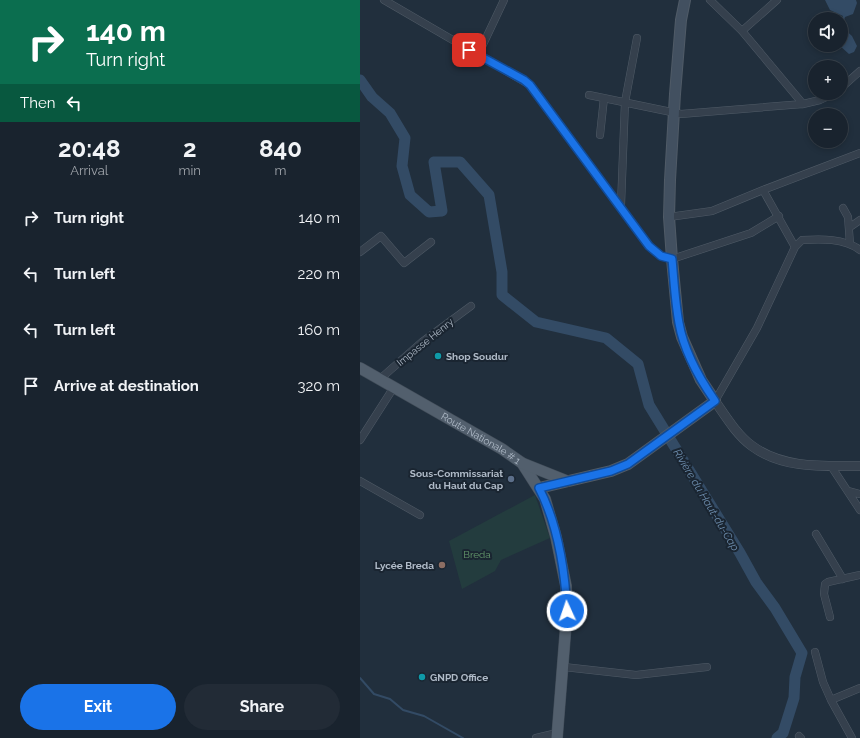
<!DOCTYPE html>
<html lang="en">
<head>
<meta charset="utf-8">
<style>
  body { margin:0; font-family:Raleway,sans-serif; background:#222b36; color:#f1f3f6; height:100vh; display:flex; flex-direction:column; font-size:15px; white-space:nowrap }
  * { box-sizing:border-box; margin:0 }
  p { font-size:13px; color:#9fa4aa }
  .icon { flex:none; width:22px; height:22px; fill:none; stroke:currentColor; stroke-width:2; stroke-linecap:round; stroke-linejoin:round }
  .map { position:relative; flex:1; overflow:hidden }
  .drawer { display:flex; flex-direction:column; background:#19232e; width:360px }
  .drawer>* { flex:none }
  .hud { background:#0b6e4f; color:#fff; overflow:hidden }
  .buttons { position:absolute; left:448px; top:12px; display:grid; gap:8px }
  .buttons a { display:grid; place-items:center; width:40px; height:40px; border-radius:50%; background:#19232e; box-shadow:0 2px 6px #0003,0 0 0 1px #37404a; font-size:20px }
  .pin { position:absolute; display:grid; place-items:center; width:34px; height:34px; color:#fff; margin:-17px; border-radius:8px; box-shadow:0 2px 6px #0006 }
  .me { position:absolute; width:44px; margin:-22px; rotate:357deg; stroke-linejoin:round; filter:drop-shadow(0 0 3px #0008) }
  .turn { display:flex; align-items:center; gap:14px; height:84px; padding:0 20px; font-size:18px }
  .turn .icon { width:52px; height:52px; stroke-width:2.5 }
  .turn b { display:block; font-size:28px; line-height:34px }
  .then { display:flex; align-items:center; height:38px; padding:0 20px; background:#0003; gap:8px; font-size:15px }
  .eta { display:flex; justify-content:space-evenly; align-items:center; height:68px; text-align:center }
  .eta b { font-size:24px; font-weight:700; line-height:28px }
  .action { display:flex; gap:8px; margin-top:auto; padding:8px 20px }
  .action a { flex:1; height:46px; border-radius:24px; background:#1a73e8; color:#fff; font-size:16px; font-weight:700; line-height:46px; text-align:center }
  .action a+a { background:#222b36; color:#f1f3f6 }
  ul { padding:0; list-style:none }
  li { display:flex; align-items:center; gap:12px; height:56px; padding:0 20px }
  li div { flex:1 }
  li b { display:block; font-size:15px }
  li em { font-style:normal }
  main { display:flex; flex:1; min-height:0 }
  .map>svg:first-child { display:block }
  .green { fill:#233c3e }
  .water { fill:#334b65 }
  .lines { fill:none; stroke-linecap:round; stroke-linejoin:round }
  .stream { stroke:#334b65; stroke-width:2 }
  .river { stroke:#334b65; stroke-width:11 }
  .minor-casing { stroke:#505b67; stroke-width:8 }
  .tertiary-casing { stroke:#505b67; stroke-width:10 }
  .secondary-casing { stroke:#505b67; stroke-width:12 }
  .primary-casing { stroke:#414c58; stroke-width:12 }
  .minor { stroke:#35404d; stroke-width:7 }
  .tertiary { stroke:#35404d; stroke-width:9 }
  .secondary { stroke:#425060; stroke-width:10 }
  .primary { stroke:#525f6d; stroke-width:11 }
  .route-casing { stroke:#114b97; stroke-width:10 }
  .route { stroke:#1a73e8; stroke-width:7 }
  .culture-dot { fill:#0f9aa8; stroke:#1a2531; stroke-width:1.5 }
  .service-dot { fill:#5c6f8a; stroke:#1a2531; stroke-width:1.5 }
  .education-dot { fill:#8d6e63; stroke:#1a2531; stroke-width:1.5 }
  .labels { text-anchor:middle; dominant-baseline:central; stroke-width:4; stroke-linejoin:round; paint-order:stroke }
  .street-label { font-size:10px; fill:#b0bbc8; stroke:#1a2531 }
  .poi-label { font-size:10px; font-weight:bold; fill:#b0bbc8; stroke:#1a2531; text-anchor:start }
  .park-label { font-size:10px; fill:#659b6d; stroke:#1a2531 }
  .water-label { font-size:11px; font-style:italic; fill:#6e8eae; stroke:#1a2531 }
</style>
</head>
<body>
<main>
<section class="drawer">
<div class="hud">
<div class="turn"><svg class="icon" aria-label="right" viewBox="0 0 24 24"><path d="M7 20v-9h11M14 6l5 5-5 5"/></svg><div><b>140 m</b>Turn right</div></div>
<div class="then">Then<svg class="icon" aria-label="left" viewBox="0 0 24 24"><path d="M17 20v-9H6M10 6l-5 5 5 5"/></svg></div>
</div>
<div class="eta">
<div><b>20:48</b><p>Arrival</p></div>
<div><b>2</b><p>min</p></div>
<div><b>840</b><p>m</p></div>
</div>
<ul>
<li><svg class="icon" aria-label="right" viewBox="0 0 24 24"><path d="M7 20v-9h11M14 6l5 5-5 5"/></svg><div><b>Turn right</b></div><em>140 m</em></li>
<li><svg class="icon" aria-label="left" viewBox="0 0 24 24"><path d="M17 20v-9H6M10 6l-5 5 5 5"/></svg><div><b>Turn left</b></div><em>220 m</em></li>
<li><svg class="icon" aria-label="left" viewBox="0 0 24 24"><path d="M17 20v-9H6M10 6l-5 5 5 5"/></svg><div><b>Turn left</b></div><em>160 m</em></li>
<li><svg class="icon" aria-label="arrive" viewBox="0 0 24 24"><path d="M6 21V4h12l-3 4 3 4H6"/></svg><div><b>Arrive at destination</b></div><em>320 m</em></li>
</ul>
<div class="action"><a>Exit</a><a>Share</a></div>
</section>
<div class="map">
<svg width="500" height="738" viewBox="0 0 500 738">
  <rect width="100%" height="100%" fill="#212f3d"/>
  <path class="green" d="M 175,495 L 190,538 L 141,560 L 135,571 L 102,589 L 89,541 Z"/>
  <path class="water" d="M 465,0 L 496,0 L 497,3 L 493,14 L 485,17 L 482,27 L 492,36 L 497,46 L 494,52 L 489,54 L 479,45 L 481,45 L 481,20 L 483,16 L 470,10 Z"/>
  <g class="lines">
    <path class="stream" d="M 0,678 L 14,694 L 30,699 L 43,710 L 64,716 L 103,738"/>
    <path class="river" d="M 0,80 L 12,97 L 30,113 L 45,138 L 42,166 L 50,195 L 69,212 L 82,211 L 74,162 L 100,162 L 129,195 L 142,272 L 142,295 L 176,322 L 246,338 L 278,364 L 289,405 L 380,553 L 396,582 L 415,608 L 442,653 L 435,677 L 434,698 L 423,733 L 417,738"/>
    <defs>
      <path id="minor" d="M 24,0 L 170,85 L 289,246 L 301,256 L 312,259 L 391,233 L 419,216
        M 350,0 L 382,31 L 443,104
        M 382,31 L 417,0
        M 118,55 L 144,0
        M 481,88 L 500,71
        M 229,95 L 321,114 L 443,104 L 460,100 L 475,93
        M 240,135 L 244,98
        M 403,190 L 435,247
        M 261,205 L 265,102 L 277,38
        M 483,208 L 488,217 L 490,244
        M 309,217 L 352,211 L 403,190 L 500,153
        M 490,227 L 500,220
        M 0,252 L 21,236 L 44,263 L 71,242
        M 20,379 L 62,342 L 111,306
        M 355,401 L 397,328 L 435,247 L 442,240 C 461,239 484,238 500,250
        M 0,440 L 34,387
        M 471,466 L 500,510
        M 0,481 L 60,515
        M 488,491 L 500,494
        M 456,534 L 483,579
        M 470,617 L 464,594 L 465,584 L 468,582 L 500,575
        M 455,652 L 463,682 L 471,700 L 500,688
        M 204,667 L 276,675 L 347,667
        M 471,700 L 492,738
        M 439,736 L 441,738
        M 176,738 L 197,733"/>
      <path id="tertiary" d="M 355,401 C 366,417 377,435 392,446 C 423,469 464,466 500,466"/>
      <path id="secondary" d="M 179,488 L 251,471 L 268,464 L 355,401 L 341,380 L 322,337 L 318,322 L 312,259 L 309,217 L 310,180 L 315,94 L 321,20 L 325,0"/>
      <g id="primary">
        <path id="s1" d="M 0,368 L 142,449 L 162,463 L 185,499 L 196,537 L 206,586 L 207,611 L 197,738"/>
        <path d="M 162,463 L 207,481"/>
      </g>
    </defs>
    <use href="#minor" class="minor-casing"/>
    <use href="#tertiary" class="tertiary-casing"/>
    <use href="#secondary" class="secondary-casing"/>
    <use href="#primary" class="primary-casing"/>
    <use href="#minor" class="minor"/>
    <use href="#tertiary" class="tertiary"/>
    <use href="#secondary" class="secondary"/>
    <use href="#primary" class="primary"/>
  </g>
  <g class="lines">
    <defs>
      <path id="route" d="M 109,50 L 164,80 L 170,85 L 289,246 L 301,256 L 312,259 C 314,280 315,302 319,323 C 324,352 339,378 355,401 L 268,464 L 251,471 L 179,488 C 198,525 205,571 207,611"/>
    </defs>
    <use href="#route" class="route-casing"/>
    <use href="#route" class="route"/>
  </g>
  <g class="culture-dot">
    <circle cx="78" cy="356" r="4"/>
    <circle cx="62" cy="677" r="4"/>
  </g>
  <circle class="service-dot" cx="151" cy="479" r="4"/>
  <circle class="education-dot" cx="82" cy="565" r="4"/>
  <g class="labels">
    <g class="street-label">
      <text transform="translate(65 342) rotate(-39)">Impasse Henry</text>
      <text stroke="none"><textPath href="#s1" startOffset="140">Route Nationale # 1</textPath></text>
    </g>
    <g class="poi-label">
      <text x="86" y="356">Shop Soudur</text>
      <text x="143" y="473" text-anchor="end">Sous-Commissariat<tspan x="143" dy="12">du Haut du Cap</tspan></text>
      <text x="74" y="565" text-anchor="end">Lycée Breda</text>
      <text x="70" y="677">GNPD Office</text>
    </g>
    <g class="park-label">
      <text x="117" y="554">Breda</text>
    </g>
    <g class="water-label">
      <text transform="translate(346 500) rotate(59)">Rivière du Haut-du-Cap</text>
    </g>
  </g>
</svg>
<div class="buttons">
<a><svg class="icon" aria-label="sound" viewBox="0 0 24 24"><path d="M4 9h4l5-4v14l-5-4H4zM17 9q2 3 0 6"/></svg></a>
<a>+</a>
<a>−</a>
</div>
<div class="pin" style="left:109px;top:50px;background:#d93025"><svg class="icon" aria-label="arrive" viewBox="0 0 24 24"><path d="M6 21V4h12l-3 4 3 4H6"/></svg></div>
<svg class="me" style="left:207px;top:611px" viewBox="-20 -20 40 40"><circle r="17" fill="#1a73e8" stroke="#fff" stroke-width="3"/><path d="M0-11L8 9 0 5-8 9z" fill="#fff"/></svg>
</div>
</main>
</body>
</html>
